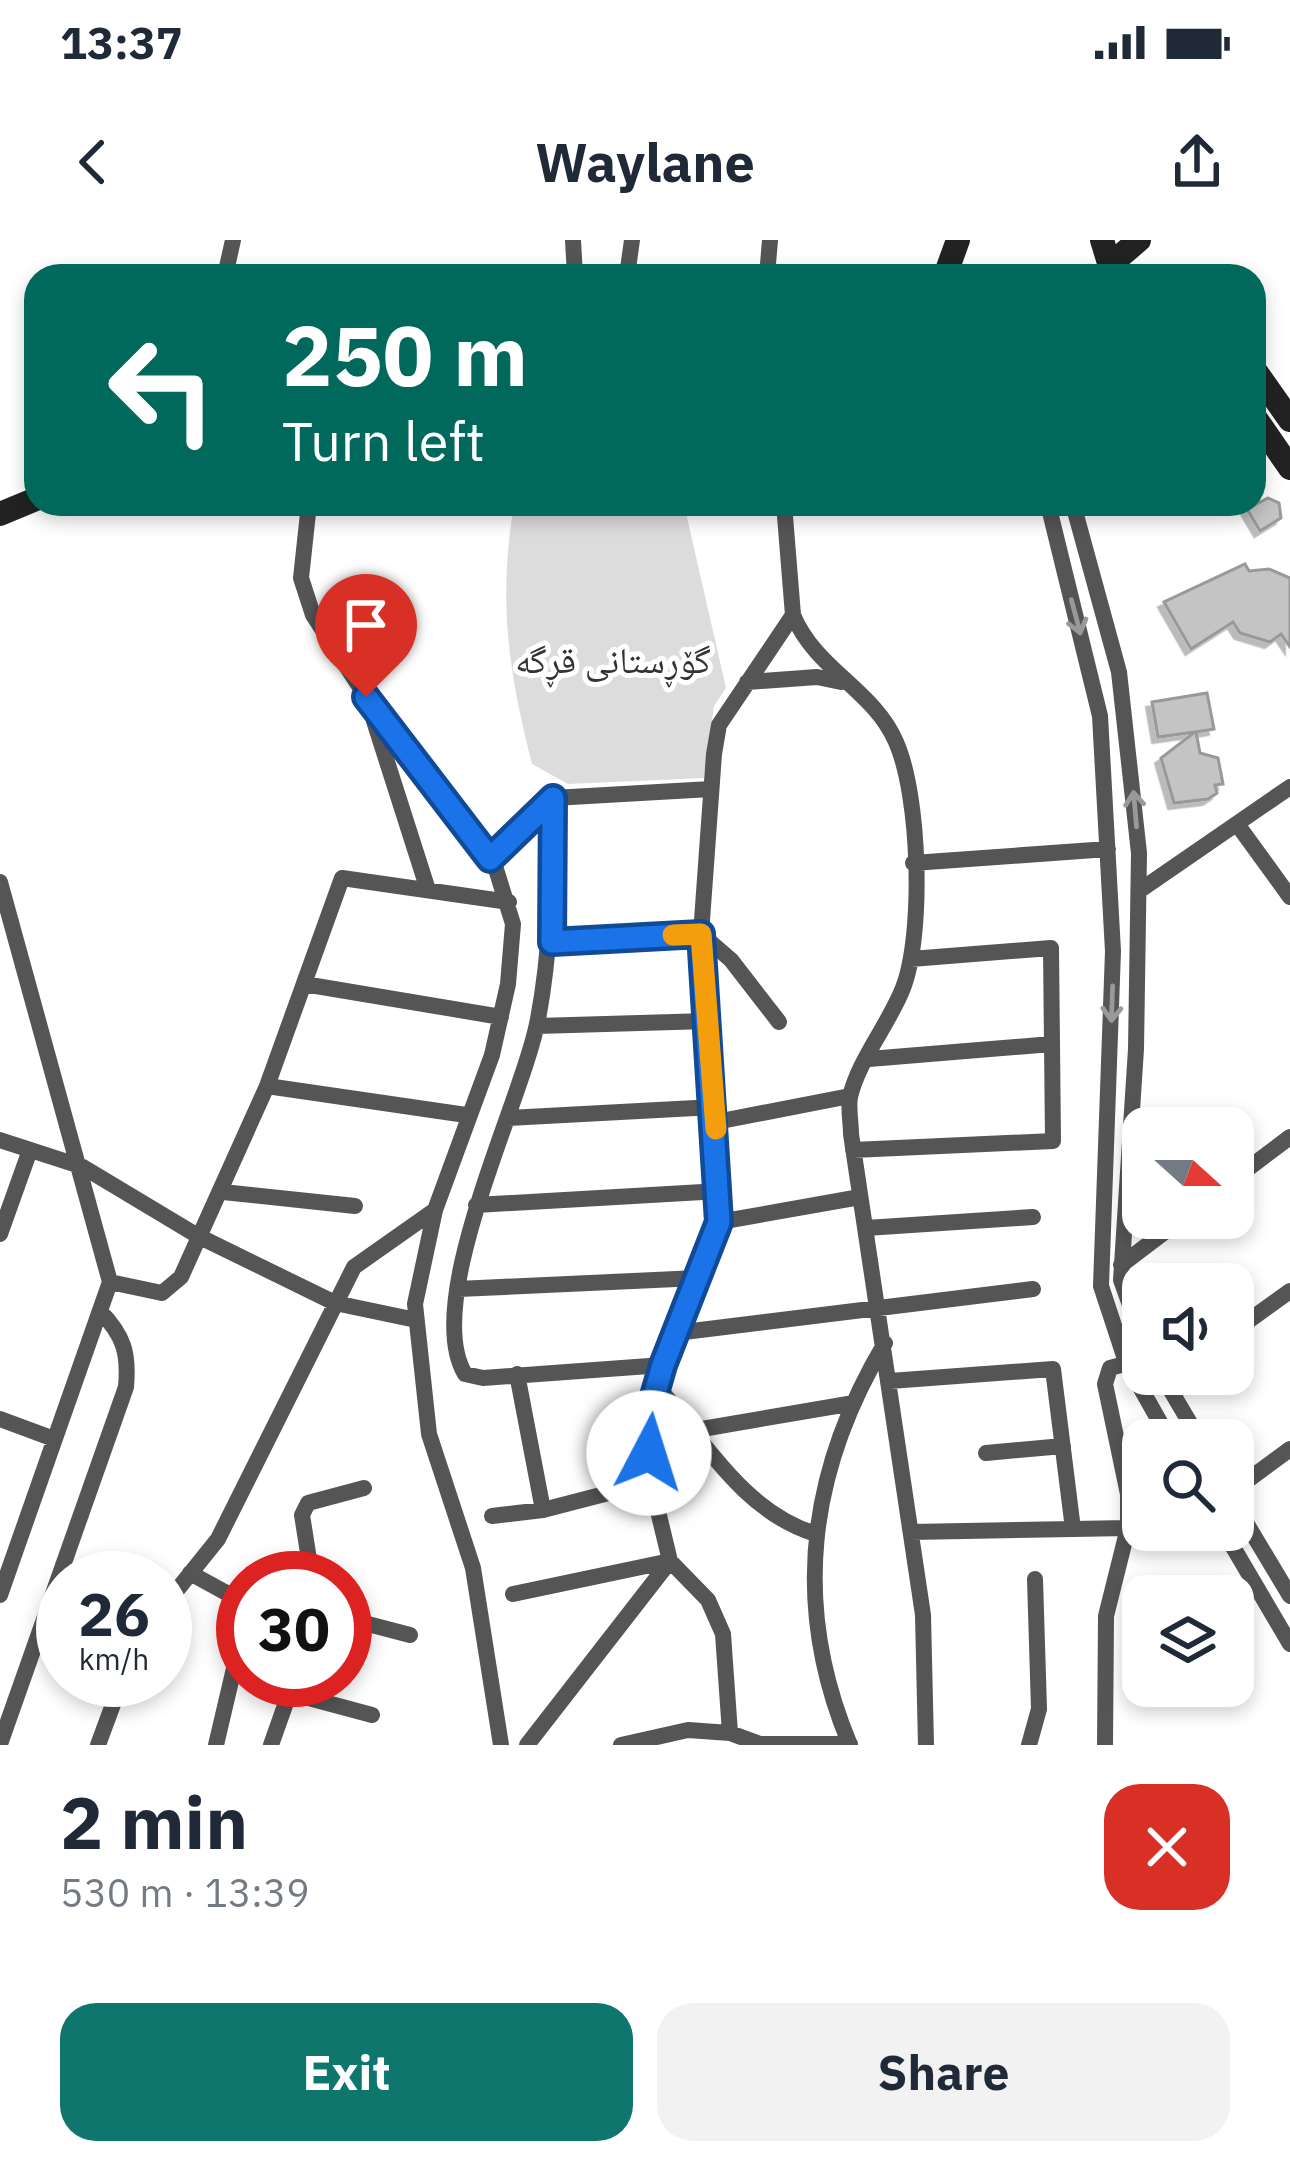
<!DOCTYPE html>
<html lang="en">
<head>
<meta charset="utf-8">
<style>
  body { margin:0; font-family:"IBM Plex Sans","Noto Naskh Arabic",sans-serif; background:#f2f2f3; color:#1f2937; height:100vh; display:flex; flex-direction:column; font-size:45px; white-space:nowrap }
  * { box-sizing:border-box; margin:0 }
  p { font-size:39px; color:#747a83 }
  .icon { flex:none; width:66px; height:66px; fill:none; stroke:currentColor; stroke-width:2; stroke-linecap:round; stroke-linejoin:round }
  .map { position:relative; height:1505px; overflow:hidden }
  .drawer { display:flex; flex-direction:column; background:#fff; flex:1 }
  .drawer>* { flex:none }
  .top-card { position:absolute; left:24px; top:24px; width:1242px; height:252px; border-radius:36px; box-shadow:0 6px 18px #0003; background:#00695c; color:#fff; overflow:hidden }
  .needle { width:78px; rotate:111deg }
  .tools { position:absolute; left:1122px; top:867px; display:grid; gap:24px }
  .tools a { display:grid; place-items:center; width:132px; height:132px; border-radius:24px; background:#fff; box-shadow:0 6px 18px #0003; font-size:60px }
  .speed { position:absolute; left:36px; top:1311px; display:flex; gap:24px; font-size:60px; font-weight:700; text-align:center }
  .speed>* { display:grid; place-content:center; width:156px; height:156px; border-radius:50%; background:#fff; box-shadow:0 6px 18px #0003; line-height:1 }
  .speed small { font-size:30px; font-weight:400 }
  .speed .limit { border:18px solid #d22; background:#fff; color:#111 }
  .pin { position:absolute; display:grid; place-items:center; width:102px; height:102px; color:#fff; margin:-123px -51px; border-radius:50% 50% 50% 0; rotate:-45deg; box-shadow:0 0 12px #0007 }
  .pin .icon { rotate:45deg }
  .me { position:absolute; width:132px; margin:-66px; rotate:5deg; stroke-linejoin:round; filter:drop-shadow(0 0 9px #0008) }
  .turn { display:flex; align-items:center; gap:42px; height:252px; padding:0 60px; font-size:54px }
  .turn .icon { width:156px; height:156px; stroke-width:2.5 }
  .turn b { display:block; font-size:84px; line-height:102px }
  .round { display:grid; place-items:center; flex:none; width:126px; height:126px; border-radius:36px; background:#f2f2f3 }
  .summary { display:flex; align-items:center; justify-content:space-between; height:204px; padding:0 60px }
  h1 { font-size:72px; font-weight:700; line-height:90px }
  .primary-button { display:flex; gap:24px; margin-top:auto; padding:24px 60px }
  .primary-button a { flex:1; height:138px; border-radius:36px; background:#0f766e; color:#fff; font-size:48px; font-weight:700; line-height:138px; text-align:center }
  .primary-button a+a { background:#f2f2f3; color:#1f2937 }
  .status { display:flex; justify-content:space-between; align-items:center; height:84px; padding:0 60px; background:#fff; direction:ltr }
  .status svg { height:33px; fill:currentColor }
  header { display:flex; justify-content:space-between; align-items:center; height:156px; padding:0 60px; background:#fff; font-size:54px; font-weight:700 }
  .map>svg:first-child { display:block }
  .green { fill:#dcdcdc }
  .building { fill:#c4c4c4; stroke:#999; stroke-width:3; filter:url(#shadow) }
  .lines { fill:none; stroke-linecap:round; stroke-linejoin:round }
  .street { stroke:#555; stroke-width:16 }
  .secondary { stroke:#222; stroke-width:24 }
  .oneway { stroke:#999 }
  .route-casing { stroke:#114b97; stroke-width:30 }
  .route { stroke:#1a73e8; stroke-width:21 }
  .slow { stroke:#f59e0b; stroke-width:21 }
  .labels { text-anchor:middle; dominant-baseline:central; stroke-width:10; stroke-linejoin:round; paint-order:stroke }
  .park-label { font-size:36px; fill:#333; stroke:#fff }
</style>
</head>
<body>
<div class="status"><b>13:37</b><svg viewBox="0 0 49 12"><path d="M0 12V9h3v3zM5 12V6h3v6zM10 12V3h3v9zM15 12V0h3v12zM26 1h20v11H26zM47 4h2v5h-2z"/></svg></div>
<header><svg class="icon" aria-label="back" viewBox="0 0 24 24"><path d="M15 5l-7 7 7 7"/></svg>Waylane<svg class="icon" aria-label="share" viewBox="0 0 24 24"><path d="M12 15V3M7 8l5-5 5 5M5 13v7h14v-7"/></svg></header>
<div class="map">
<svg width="1290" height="1505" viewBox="0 0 1290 1505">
  <defs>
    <filter id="shadow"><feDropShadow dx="-5.5" dy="5.5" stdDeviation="0" flood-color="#0004"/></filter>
  </defs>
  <rect width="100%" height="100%" fill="#fff"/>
  <path class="green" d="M 514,264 L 684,264 L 726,448 L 714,466 L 704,538 L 568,544 L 532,524 C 508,429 498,361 514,264 Z"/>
  <path class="building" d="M 1268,258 L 1279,263 L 1281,278 L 1260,291 L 1247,269 Z
    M 1245,324 L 1249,331 L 1269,329 L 1290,338 L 1290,407 L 1281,394 L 1270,402 L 1240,393 L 1233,382 L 1191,409 L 1164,362 Z
    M 1207,453 L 1214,489 L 1196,492 L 1200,513 L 1218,518 L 1223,544 L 1215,545 L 1217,553 L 1208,559 L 1174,563 L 1161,518 L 1195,492 L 1158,497 L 1152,462 Z"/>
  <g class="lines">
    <path class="street" d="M 573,0 L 575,36
      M 225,36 L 233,0
      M 627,36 L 632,0
      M 767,36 L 770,0
      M 309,264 L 301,338 L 313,375 L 389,492 L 495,626 L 513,684 L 508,744 L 492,815 L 435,970 L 415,1064 L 429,1194 L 473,1328 L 501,1505
      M 1048,264 L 1100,476 L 1113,711 L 1101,1046 L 1126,1122 L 1170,1200
      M 1073,264 L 1119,432 L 1139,613 L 1136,809 L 1121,1040 L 1143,1101
      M 793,375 C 816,430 874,450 896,502 C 920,556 924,694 903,748 C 889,784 858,821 850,857 C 848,868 851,883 851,894 L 923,1375 L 926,1505
      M 747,442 L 817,437 L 841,442
      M 374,481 L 428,650
      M 553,558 C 552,633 552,705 538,779 C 523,860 421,1061 465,1134 L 483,1138 L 663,1125
      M 1237,584 L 1290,657
      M 490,619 L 553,558 L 711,549
      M 913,623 L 1108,609
      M 0,642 L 110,1042 L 0,1355
      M 1139,651 L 1290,547
      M 552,702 L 701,694 L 731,720 L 779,782
      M 304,744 L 501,777
      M 537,786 L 708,781
      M 869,819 L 1052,804
      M 267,846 L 466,875
      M 508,878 L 714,867
      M 716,882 L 850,856
      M 0,900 L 83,927 L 198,996 L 335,1063 L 416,1080
      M 853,910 L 1053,901 L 1051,708 L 911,719
      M 1233,940 L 1290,897
      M 223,952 L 355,966
      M 476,965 L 720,951
      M 719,982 L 860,957
      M 866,988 L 1033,977
      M 0,994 L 30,910
      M 1121,1025 L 1183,978
      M 110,1042 L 162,1053 L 181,1037 L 267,846 L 342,638 L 509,662
      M 458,1049 L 698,1038
      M 1233,1092 L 1290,1051
      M 676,1093 L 1033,1049
      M 517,1134 L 543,1270
      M 1161,1134 L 1200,1200
      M 890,1141 L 1053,1129 L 1073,1289 L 1128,1288
      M 657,1146 C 704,1200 743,1272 816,1294
      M 0,1179 L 54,1199
      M 696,1190 L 848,1164
      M 986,1213 L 1063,1206
      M 1233,1251 L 1290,1209
      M 1233,1261 L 1290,1356
      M 492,1276 L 543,1270 L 651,1242
      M 1223,1290 L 1290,1404
      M 911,1292 L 1073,1289
      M 190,1333 L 243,1362
      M 312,1338 L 302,1275 L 308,1263 L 364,1248
      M 513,1354 L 670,1321
      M 165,1365 L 218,1299 L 354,1027 L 435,970
      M 345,1378 L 410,1395
      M 290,1453 L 372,1475
      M 730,1493 L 723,1394 L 708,1360 L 670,1321 L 651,1242 L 646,1184 L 719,982 L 701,694 L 714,514 L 719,485 L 793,375 L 784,264
      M 0,1504 L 126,1147 C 129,1113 124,1096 100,1071
      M 98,1505 L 122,1440
      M 216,1505 L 243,1390
      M 271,1505 L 294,1440
      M 527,1505 L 670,1321
      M 621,1505 L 688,1490 L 730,1493 L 760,1504 L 850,1504
      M 850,1505 C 791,1365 808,1232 885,1103
      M 1029,1505 L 1039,1469 L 1035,1339
      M 1105,1505 L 1106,1376 L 1128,1288 L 1128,1254 L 1105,1144 L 1110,1128 L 1143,1119"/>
    <path class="secondary" d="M 1102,0 L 1113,36
      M 1111,24 L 1139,0
      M 945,36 L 958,0
      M 1254,129 L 1290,180
      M 1254,176 L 1290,228
      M 0,274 L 36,259"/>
  </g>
  <defs><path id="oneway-shaft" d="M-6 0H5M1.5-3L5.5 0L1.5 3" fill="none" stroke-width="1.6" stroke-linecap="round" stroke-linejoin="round" transform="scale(3)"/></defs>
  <g class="oneway">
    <use href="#oneway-shaft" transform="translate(1076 377) rotate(75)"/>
    <use href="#oneway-shaft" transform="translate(1135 569) rotate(-95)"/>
    <use href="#oneway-shaft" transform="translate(1112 764) rotate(92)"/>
  </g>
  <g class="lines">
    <defs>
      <path id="route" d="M 366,457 L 490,619 L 553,558 L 552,702 L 701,694 L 719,982 L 663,1125 L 646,1184 L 649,1213"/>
    </defs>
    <use href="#route" class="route-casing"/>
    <use href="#route" class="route"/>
    <path class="slow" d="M 673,695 L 701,694 L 716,889"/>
  </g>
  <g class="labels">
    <g class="park-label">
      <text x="613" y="419">گۆڕستانی قڕگە</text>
    </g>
  </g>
</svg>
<div class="tools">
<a><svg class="needle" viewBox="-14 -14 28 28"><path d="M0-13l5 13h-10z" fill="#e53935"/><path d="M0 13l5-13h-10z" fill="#747a83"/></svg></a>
<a><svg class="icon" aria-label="sound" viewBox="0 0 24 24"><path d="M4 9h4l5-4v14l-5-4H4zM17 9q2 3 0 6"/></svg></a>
<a><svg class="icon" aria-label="search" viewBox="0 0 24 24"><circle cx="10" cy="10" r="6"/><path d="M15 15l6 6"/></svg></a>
<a><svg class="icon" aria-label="layers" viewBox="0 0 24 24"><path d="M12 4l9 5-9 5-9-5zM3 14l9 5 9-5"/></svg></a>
</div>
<div class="speed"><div>26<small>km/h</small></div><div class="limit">30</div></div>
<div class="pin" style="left:366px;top:457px;background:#d93025"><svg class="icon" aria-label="arrive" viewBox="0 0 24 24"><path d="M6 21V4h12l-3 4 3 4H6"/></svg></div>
<svg class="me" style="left:649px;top:1213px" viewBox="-20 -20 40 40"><circle r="19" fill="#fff"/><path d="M0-13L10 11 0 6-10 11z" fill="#1a73e8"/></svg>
<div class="top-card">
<div class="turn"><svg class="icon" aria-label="left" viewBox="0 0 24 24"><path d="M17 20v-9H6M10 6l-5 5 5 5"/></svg><div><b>250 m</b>Turn left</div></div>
</div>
</div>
<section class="drawer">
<div class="summary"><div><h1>2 min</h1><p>530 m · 13:39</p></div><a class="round" style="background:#d93025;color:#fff"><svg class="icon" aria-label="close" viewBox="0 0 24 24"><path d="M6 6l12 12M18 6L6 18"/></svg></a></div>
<div class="primary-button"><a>Exit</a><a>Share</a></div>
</section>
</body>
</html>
